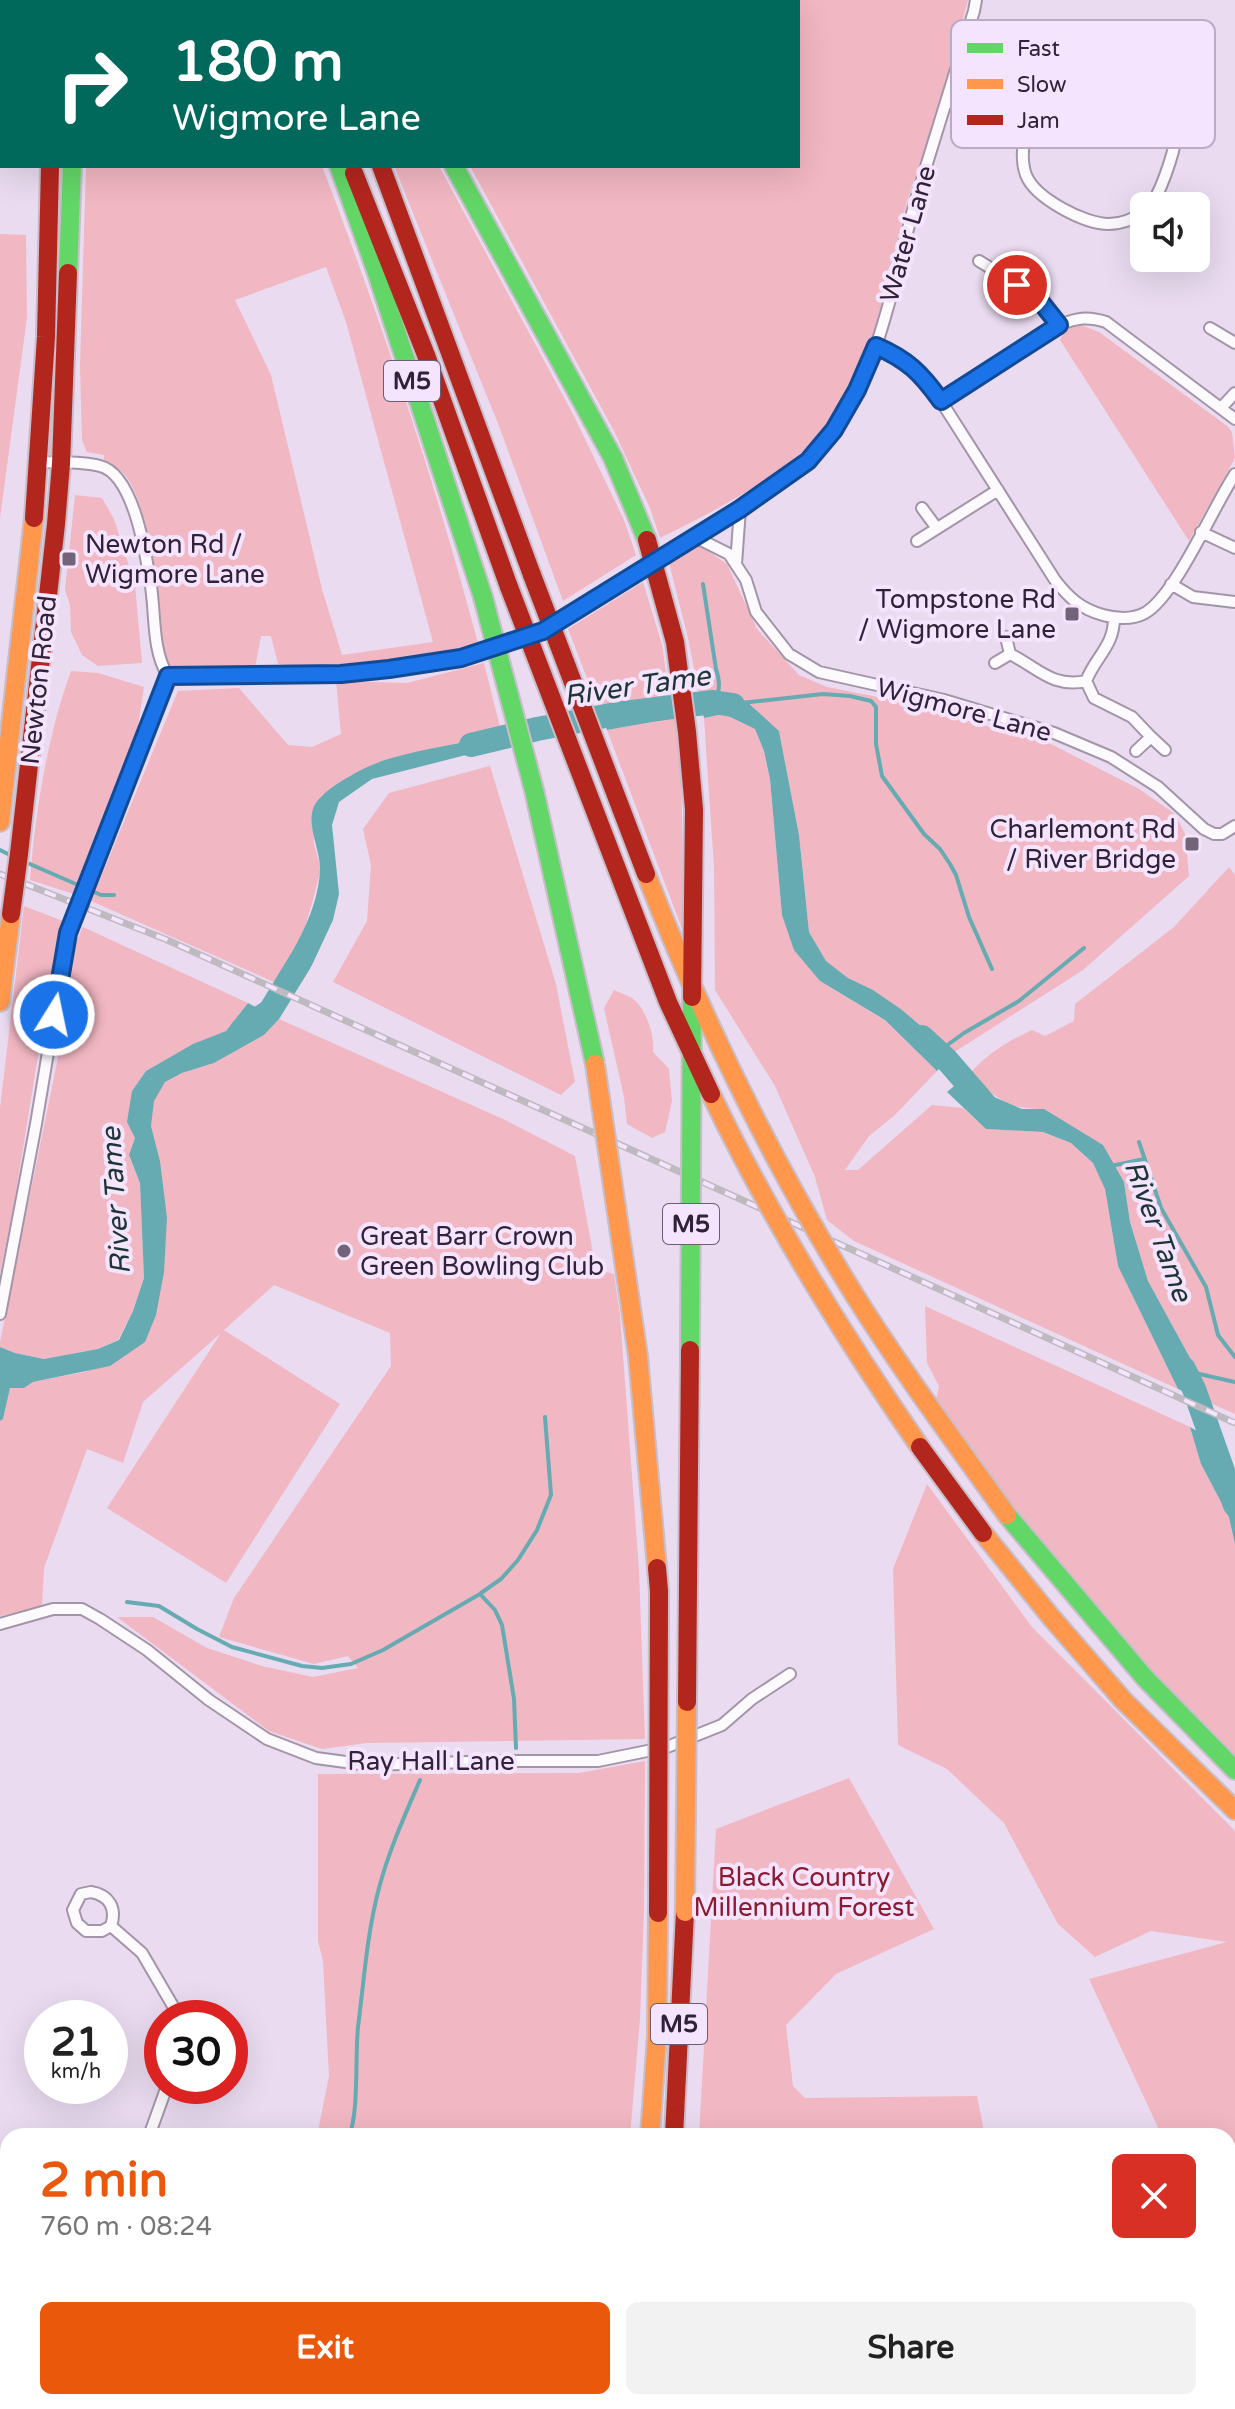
<!DOCTYPE html>
<html lang="en">
<head>
<meta charset="utf-8">
<style>
  body { margin:0; font-family:"Varela Round",sans-serif; background:#f2f2f2; color:#222; height:100vh; display:flex; flex-direction:column; font-size:30px; white-space:nowrap }
  * { box-sizing:border-box; margin:0 }
  p { font-size:26px; color:#767676 }
  .icon { flex:none; width:44px; height:44px; fill:none; stroke:currentColor; stroke-width:2; stroke-linecap:round; stroke-linejoin:round }
  .map { position:relative; flex:1; overflow:hidden }
  .drawer { position:absolute; left:0px; top:2128px; width:1236px; height:282px; display:flex; flex-direction:column; background:#fff; border-radius:24px 24px 0 0; box-shadow:0 8px 32px #0002 }
  .drawer>* { flex:none }
  .guide { position:absolute; left:0px; top:0px; width:800px; height:168px; box-shadow:0 8px 32px #0002; background:#00695c; color:#fff; overflow:hidden }
  .tools { position:absolute; left:1130px; top:192px; display:grid; gap:16px }
  .tools a { display:grid; place-items:center; width:80px; height:80px; border-radius:12px; background:#fff; box-shadow:0 8px 32px #0002; font-size:40px }
  .speed { position:absolute; left:24px; top:2000px; display:flex; gap:16px; font-size:40px; font-weight:700; text-align:center }
  .speed>* { display:grid; place-content:center; width:104px; height:104px; border-radius:50%; background:#fff; box-shadow:0 8px 32px #0002; line-height:1 }
  .speed small { font-size:20px; font-weight:400 }
  .speed .limit { border:12px solid #d22; background:#fff; color:#111 }
  .pin { position:absolute; display:grid; place-items:center; width:68px; height:68px; color:#fff; margin:-34px; border:4px solid #fff; border-radius:50%; box-shadow:0 2px 8px #0007 }
  .me { position:absolute; width:88px; margin:-44px; rotate:10deg; stroke-linejoin:round; filter:drop-shadow(0 0 6px #0008) }
  .turn { display:flex; align-items:center; gap:28px; height:168px; padding:0 40px; font-size:36px }
  .turn .icon { width:104px; height:104px; stroke-width:2.5 }
  .turn b { display:block; font-size:56px; line-height:68px }
  .round { display:grid; place-items:center; flex:none; width:84px; height:84px; border-radius:12px; background:#f2f2f2 }
  .summary { display:flex; align-items:center; justify-content:space-between; height:136px; padding:0 40px }
  h1 { font-size:48px; font-weight:700; line-height:60px; color:#ea580c }
  .primary-button { display:flex; gap:16px; margin-top:auto; padding:16px 40px }
  .primary-button a { flex:1; height:92px; border-radius:12px; background:#ea580c; color:#fff; font-size:32px; font-weight:700; line-height:92px; text-align:center }
  .primary-button a+a { background:#f2f2f2; color:#222 }
  .map>svg:first-child { display:block }
  .green { fill:#f1b7c3; fill-rule:evenodd }
  .water { fill:#66abb2 }
  .lines { fill:none; stroke-linecap:round; stroke-linejoin:round }
  .stream { stroke:#66abb2; stroke-width:4 }
  .river { stroke:#66abb2; stroke-width:24 }
  .street-casing { stroke:#a395a8; stroke-width:14 }
  .fast-casing { stroke:#c7beca; stroke-width:22 }
  .slow-casing { stroke:#c7beca; stroke-width:22 }
  .jam-casing { stroke:#c7beca; stroke-width:22 }
  .street { stroke:#fcfafd; stroke-width:10 }
  .fast { stroke:#63d668; stroke-width:18 }
  .slow { stroke:#ff974d; stroke-width:18 }
  .jam { stroke:#b3261e; stroke-width:18 }
  .rail-casing { stroke:#bfbac0; stroke-width:7 }
  .rail { stroke:#f5e4fd; stroke-width:4; stroke-dasharray:12; stroke-linecap:butt }
  .street-bridge-casing { stroke:#a395a8; stroke-width:14; stroke-linecap:butt }
  .fast-bridge-casing { stroke:#c7beca; stroke-width:22; stroke-linecap:butt }
  .slow-bridge-casing { stroke:#c7beca; stroke-width:22; stroke-linecap:butt }
  .jam-bridge-casing { stroke:#c7beca; stroke-width:22; stroke-linecap:butt }
  .street-bridge { stroke:#fcfafd; stroke-width:10 }
  .fast-bridge { stroke:#63d668; stroke-width:18 }
  .slow-bridge { stroke:#ff974d; stroke-width:18 }
  .jam-bridge { stroke:#b3261e; stroke-width:18 }
  .route-casing { stroke:#114b97; stroke-width:20 }
  .route { stroke:#1a73e8; stroke-width:14 }
  .poi-dot { fill:#726379; stroke:#f5e4fd; stroke-width:3 }
  .labels { text-anchor:middle; dominant-baseline:central; stroke-width:8; stroke-linejoin:round; paint-order:stroke }
  .shield { fill:#f5e4fd; stroke:#6c5c74; stroke-width:2 }
  .shield-label { font-size:24px; font-weight:bold; fill:#322239 }
  .street-label { font-size:26px; fill:#322239; stroke:#f5e4fd }
  .poi-label { font-size:26px; fill:#322239; stroke:#f5e4fd; text-anchor:start }
  .park-label { font-size:26px; fill:#8a1b31; stroke:#f5e4fd }
  .water-label { font-size:28px; font-style:italic; fill:#1e3535; stroke:#f5e4fd }
  .key { fill:#f5e4fd; stroke:#baaac2; stroke-width:2 }
  .key-label { font-size:22px; fill:#322239 }
</style>
</head>
<body>
<div class="map">
<svg width="1235" height="2409" viewBox="0 0 1235 2409">
  <rect width="100%" height="100%" fill="#eadbf0"/>
  <path class="green" d="M 101,0 L 259,0 L 260,2 L 100,2 Z
    M 375,0 L 968,0 L 942,96 L 907,201 L 872,345 C 859,376 841,409 820,435 C 814,443 805,449 797,456 C 756,490 708,514 660,538 L 650,508 L 614,431 L 470,166 L 798,166 L 798,2 L 377,2 Z
    M 55,166 L 65,166 L 53,457 L 48,453 Z
    M 86,166 L 322,166 C 382,323 436,484 479,647 L 445,655 L 305,667 L 278,664 L 271,636 L 261,636 L 255,668 L 178,672 L 166,663 L 163,655 C 161,615 150,502 124,474 C 119,468 110,465 104,461 L 104,455 L 87,452 L 82,440 L 80,365 ZM 326,267 L 346,322 L 433,642 L 342,655 L 322,589 L 271,375 L 235,300 Z
    M 394,166 L 439,166 L 574,416 L 624,520 L 636,555 L 563,601 L 499,426 Z
    M 0,234 L 26,235 L 27,317 L 0,518 Z
    M 1081,325 L 1099,332 L 1227,426 L 1232,432 L 1235,458 L 1189,541 L 1060,340 L 1065,329 Z
    M 75,495 L 102,498 L 114,519 L 135,585 L 142,663 L 98,666 L 82,655 L 71,632 L 70,605 L 65,590 Z
    M 699,545 L 727,564 L 757,629 L 799,675 L 827,687 L 888,699 L 1049,743 L 1139,789 L 1175,814 L 1185,834 L 1189,876 L 1083,970 L 953,1053 L 930,1032 L 873,990 L 848,978 L 826,961 L 809,932 L 799,835 L 779,731 L 718,695 L 700,699 L 688,638 L 669,563 Z
    M 643,582 L 662,645 L 670,699 L 599,709 L 568,629 Z
    M 484,663 L 502,735 L 385,760 L 322,795 L 313,810 L 314,844 L 321,868 L 313,900 L 301,940 L 274,982 L 91,901 L 178,691 L 239,688 L 288,745 L 312,747 L 341,734 L 336,681 L 407,683 Z
    M 71,671 L 98,673 L 144,687 L 137,732 L 74,894 L 30,880 C 35,812 48,734 71,671 Z
    M 724,714 L 755,729 L 764,751 L 770,779 L 782,915 L 820,981 L 885,1020 L 937,1071 L 895,1115 L 869,1136 L 845,1170 L 858,1170 L 932,1105 L 963,1108 L 986,1129 L 1043,1132 L 1071,1143 L 1093,1163 L 1105,1189 L 1118,1266 L 1178,1389 L 854,1241 L 827,1220 L 815,1177 L 775,1086 L 715,990 L 714,867 L 704,718 Z
    M 675,718 L 681,764 L 684,934 L 607,730 Z
    M 490,766 L 556,984 L 575,1082 L 561,1095 L 333,982 L 367,921 L 371,865 L 363,829 L 389,793 Z
    M 1229,867 L 1235,875 L 1235,1414 L 1208,1402 L 1195,1367 L 1148,1281 L 1130,1222 L 1124,1182 L 1044,1109 C 1006,1109 996,1099 971,1072 C 989,1053 1008,1041 1032,1030 L 1045,1036 L 1074,1021 L 1075,1004 L 1174,927 Z
    M 24,906 L 63,921 L 55,951 L 13,1210 L 0,1273 L 0,1108 Z
    M 83,927 L 248,1003 L 226,1031 L 193,1045 L 146,1071 L 132,1091 L 135,1138 L 129,1156 L 140,1183 L 144,1278 L 133,1311 L 118,1340 L 98,1349 L 44,1359 L 15,1353 L 0,1347 L 0,1342 L 63,1033 L 76,942 Z
    M 614,990 C 620,993 627,995 632,998 C 646,1008 655,1036 653,1052 L 669,1069 L 672,1101 L 665,1132 L 652,1138 L 627,1124 L 624,1097 L 604,1008 Z
    M 279,1019 L 503,1119 L 575,1156 L 596,1269 L 614,1274 L 620,1315 L 639,1570 L 645,1739 L 367,1743 L 322,1749 L 269,1731 L 117,1617 L 153,1617 L 207,1648 L 262,1666 L 313,1677 L 358,1668 L 348,1656 L 314,1664 L 219,1637 L 234,1598 L 391,1366 L 390,1333 L 274,1285 L 224,1330 L 340,1404 L 226,1583 L 107,1508 L 221,1333 L 143,1402 L 123,1463 L 87,1449 L 44,1568 L 42,1606 L 0,1616 L 0,1421 L 3,1419 L 10,1388 L 24,1388 L 33,1382 L 84,1372 L 145,1342 L 160,1161 L 151,1126 L 153,1101 L 165,1082 L 182,1073 L 214,1063 L 264,1035 Z
    M 925,1306 L 1190,1427 L 1201,1464 L 1230,1518 L 1235,1544 L 1235,1760 L 1132,1652 L 1021,1519 L 936,1400 L 939,1386 L 927,1363 Z
    M 927,1484 L 1032,1627 L 1235,1831 L 1235,2179 L 1228,2180 L 1228,2136 L 1162,2136 L 1089,1979 L 1227,1942 L 1151,1931 L 1095,1957 L 1058,1924 L 1004,1823 L 947,1769 L 898,1745 L 893,1569 Z
    M 645,1761 L 644,1910 L 640,2019 L 630,2136 L 317,2136 L 329,2076 L 323,1961 L 318,1941 L 318,1774 L 579,1773 Z
    M 849,1778 L 934,1929 L 836,1974 L 786,2025 L 793,2086 L 805,2098 L 977,2096 L 985,2136 L 699,2136 L 716,1829 Z
    M 218,2402 L 607,2402 L 606,2409 L 216,2409 Z
    M 677,2402 L 726,2402 L 725,2409 L 676,2409 Z"/>
  <path class="water" d="M 718,695 L 746,701 L 779,731 L 799,835 L 809,932 L 826,961 L 848,978 L 873,990 L 902,1010 L 953,1053 L 937,1071 L 885,1020 L 820,981 L 794,950 L 782,915 L 770,779 L 764,751 L 755,729 L 724,714 L 704,718 L 700,699 Z
    M 670,699 L 675,718 L 607,730 L 599,709 Z
    M 502,735 L 505,745 L 372,779 L 339,802 L 332,825 L 339,894 L 333,920 L 312,965 L 293,992 L 274,982 C 295,948 318,911 320,870 C 321,852 307,827 313,809 C 319,789 368,765 388,759 C 425,748 464,743 502,735 Z
    M 248,1003 L 279,1019 L 264,1035 L 214,1063 L 182,1073 L 165,1082 L 154,1101 L 151,1126 L 160,1161 L 167,1218 L 164,1272 L 156,1315 L 145,1342 L 110,1366 L 33,1382 L 24,1388 L 10,1388 L 3,1419 L 0,1421 L 0,1347 L 15,1353 L 44,1359 L 98,1349 L 119,1340 L 133,1311 L 144,1278 L 140,1183 L 129,1155 L 135,1138 L 127,1122 L 132,1091 L 146,1071 L 193,1044 L 226,1031 Z
    M 971,1072 L 994,1097 L 1022,1109 L 1044,1109 L 1103,1145 L 1124,1182 L 1130,1222 L 1148,1281 L 1195,1367 L 1208,1402 L 1178,1389 L 1118,1266 L 1105,1189 L 1093,1163 L 1071,1143 L 1043,1132 L 986,1129 L 947,1092 Z
    M 1190,1427 L 1225,1447 L 1235,1474 L 1235,1544 L 1229,1517 L 1201,1464 Z
    M 1228,2202 L 1235,2202 L 1234,2265 L 1228,2265 Z
    M 1235,2272 L 1235,2328 L 1228,2323 L 1228,2277 Z
    M 1228,2367 C 1235,2379 1235,2396 1230,2409 L 1181,2409 L 1176,2402 L 1228,2402 Z
    M 763,2402 L 822,2402 L 825,2409 L 760,2409 Z
    M 830,2402 L 899,2402 L 898,2409 L 832,2409 Z
    M 1018,2402 L 1047,2402 L 1054,2409 L 1011,2409 Z
    M 1070,2402 L 1124,2402 L 1123,2409 L 1070,2409 Z"/>
  <g class="lines">
    <path class="stream" d="M 703,584 L 716,669 C 719,678 721,690 715,699
      M 741,703 L 823,694 L 850,696 L 871,701 L 876,707 L 876,744 L 882,776 L 924,834 L 940,849 L 950,864 L 956,875 L 969,917 L 992,969
      M 0,850 L 12,856
      M 23,861 L 101,895 L 114,895
      M 946,1046 L 964,1033 L 1019,1001 L 1084,948
      M 1139,1142 L 1161,1208 L 1206,1287 L 1218,1335 L 1235,1357
      M 1111,1166 L 1144,1159
      M 1195,1373 L 1235,1382
      M 481,1593 L 501,1579 L 518,1560 L 537,1530 L 551,1495 L 545,1417
      M 127,1602 L 159,1606 L 197,1629 L 232,1647 L 302,1666 L 322,1668 L 351,1664 L 383,1650 L 480,1594 L 495,1610 L 502,1625 L 514,1699 L 516,1748
      M 349,2136 C 359,2114 355,2054 358,2027 C 364,1981 367,1933 379,1888 C 389,1850 405,1815 420,1780
      M 227,2409 L 230,2402"/>
    <path class="river" d="M 471,745 L 537,729 L 616,714 L 713,702 L 733,705
      M 242,1030 L 270,1011 L 300,962
      M 922,1037 L 946,1059 L 985,1104
      M 1184,1369 L 1194,1389 L 1235,1505"/>
    <defs>
      <path id="street" d="M 947,101 L 1020,125 C 1060,126 1052,72 1081,62 C 1086,61 1088,60 1093,62 C 1106,65 1170,106 1175,117 C 1183,135 1161,190 1151,206
        M 1026,125 C 1024,142 1020,159 1026,175 C 1035,198 1084,224 1109,224 C 1122,224 1132,219 1144,213
        M 979,261 L 1036,296 L 1059,325
        M 1210,328 L 1235,343
        M 876,346 C 908,360 921,373 941,401 L 1055,580 C 1069,598 1081,609 1103,615 C 1118,619 1132,620 1145,613 C 1176,595 1213,507 1235,474
        M 941,401 L 1059,325 C 1077,318 1087,316 1106,322 L 1235,419
        M 1221,408 L 1235,393
        M 38,462 C 58,463 81,461 100,466 C 133,474 145,550 150,580 C 156,611 151,649 168,676 L 341,674 L 461,658 L 515,642 L 543,631 L 783,480 C 796,470 809,461 820,448 C 880,380 892,283 916,199 C 935,136 955,74 974,11 L 976,0
        M 922,508 L 936,527
        M 1201,532 L 1235,548
        M 695,537 L 729,554 L 746,580 L 756,612 L 789,654 L 819,672 L 944,700 L 1054,733 L 1111,757 L 1158,787 L 1204,829 L 1214,834 L 1222,834 L 1235,826
        M 917,541 L 998,490
        M 736,564 L 740,509
        M 1171,584 L 1193,597 L 1235,602
        M 1114,618 C 1114,646 1096,656 1086,681 L 1094,698 L 1132,717 L 1151,737 L 1136,751
        M 1006,637 L 1010,654 C 1038,668 1052,688 1086,681
        M 995,663 L 1010,654
        M 1151,737 L 1165,750
        M 90,874 L 168,676
        M 0,1314 L 36,1124 L 68,933
        M 0,1624 L 53,1609 L 82,1609 L 100,1619 L 147,1650 L 209,1700 L 267,1739 L 316,1758 L 368,1765 L 501,1761 L 598,1761 L 667,1747 L 722,1725 L 752,1699 L 790,1674
        M 91,1892 C 109,1895 117,1908 111,1926 L 102,1931 L 86,1931 L 77,1923 L 73,1910 L 81,1894 Z
        M 111,1926 L 142,1953 L 177,2013 L 176,2018
        M 149,2136 L 167,2086
        M 0,2161 L 8,2163
        M 84,2409 L 85,2402"/>
      <path id="fast" d="M 56,0 L 56,2
        M 339,166 L 376,270 L 483,597
        M 454,166 L 613,458 L 647,540
        M 68,273 L 72,166
        M 1007,1515 L 1145,1678 L 1235,1770"/>
      <path id="slow" d="M 0,822 L 34,518
        M 0,1002 L 11,914
        M 983,1533 L 1051,1617 L 1123,1700 L 1235,1810
        M 650,2136 L 657,2036 L 658,1913
        M 623,2409 L 624,2402"/>
      <path id="jam" d="M 287,0 L 288,2
        M 317,0 L 318,2
        M 357,0 L 359,2
        M 74,2 L 75,0
        M 381,166 L 532,575
        M 354,173 L 426,355 L 509,587
        M 34,518 L 46,337 L 50,166
        M 19,854 L 56,524 L 61,464 L 68,273
        M 674,2136 L 685,1912
        M 648,2409 L 649,2402"/>
    </defs>
    <use href="#street" class="street-casing"/>
    <use href="#fast" class="fast-casing"/>
    <use href="#slow" class="slow-casing"/>
    <use href="#jam" class="jam-casing"/>
    <use href="#street" class="street"/>
    <use href="#fast" class="fast"/>
    <use href="#slow" class="slow"/>
    <use href="#jam" class="jam"/>
    <defs>
      <path id="rail" d="M 0,874 L 165,939 L 1235,1423"/>
    </defs>
    <use href="#rail" class="rail-casing"/>
    <use href="#rail" class="rail"/>
    <defs>
      <path id="street-bridge" d="M 68,933 L 90,874"/>
      <path id="fast-bridge" d="M 483,597 L 534,790 L 595,1064
        M 690,1350 L 692,997"/>
      <path id="slow-bridge" d="M 646,874 C 702,1018 771,1160 852,1291 C 900,1368 954,1441 1007,1515
        M 595,1064 L 638,1356 L 657,1568
        M 711,1094 C 770,1218 842,1334 920,1447
        M 685,1912 L 687,1702"/>
      <path id="jam-bridge" d="M 647,540 L 675,642 L 687,732 L 694,809 L 692,997
        M 532,575 L 646,874
        M 509,587 L 668,1002 L 711,1094
        M 11,914 L 19,854
        M 920,1447 L 983,1533
        M 657,1568 L 659,1591 L 658,1913
        M 687,1702 L 690,1350"/>
    </defs>
    <use href="#street-bridge" class="street-bridge-casing"/>
    <use href="#fast-bridge" class="fast-bridge-casing"/>
    <use href="#slow-bridge" class="slow-bridge-casing"/>
    <use href="#jam-bridge" class="jam-bridge-casing"/>
    <use href="#street-bridge" class="street-bridge"/>
    <use href="#fast-bridge" class="fast-bridge"/>
    <use href="#slow-bridge" class="slow-bridge"/>
    <use href="#jam-bridge" class="jam-bridge"/>
  </g>
  <g class="lines">
    <defs>
      <path id="route" d="M 54,1015 L 68,933 L 168,676 L 341,674 L 389,669 L 461,658 L 543,631 L 740,509 L 808,461 L 834,430 L 857,390 L 876,346 C 908,360 921,373 941,401 L 1059,325 L 1036,296 L 1017,285"/>
    </defs>
    <use href="#route" class="route-casing"/>
    <use href="#route" class="route"/>
  </g>
  <g class="poi-dot">
    <rect x="61" y="551" width="16" height="16" rx="4"/>
    <rect x="1064" y="606" width="16" height="16" rx="4"/>
    <rect x="1184" y="836" width="16" height="16" rx="4"/>
    <circle cx="344" cy="1251" r="8"/>
  </g>
  <g class="labels">
    <g class="shield">
      <rect x="384" y="361" width="56" height="40" rx="6"/>
      <rect x="663" y="1204" width="56" height="40" rx="6"/>
      <rect x="651" y="2004" width="56" height="40" rx="6"/>
    </g>
    <g class="shield-label">
      <text x="412" y="381">M5</text>
      <text x="691" y="1224">M5</text>
      <text x="679" y="2024">M5</text>
    </g>
    <g class="street-label">
      <text transform="translate(908 234) rotate(-74)">Water Lane</text>
      <text transform="translate(39 680) rotate(-84)">Newton Road</text>
      <text transform="translate(964 710) rotate(15)">Wigmore Lane</text>
      <text x="431" y="1761">Ray Hall Lane</text>
    </g>
    <g class="poi-label">
      <text x="85" y="544">Newton Rd /<tspan x="85" dy="30">Wigmore Lane</tspan></text>
      <text x="1056" y="599" text-anchor="end">Tompstone Rd<tspan x="1056" dy="30">/ Wigmore Lane</tspan></text>
      <text x="1176" y="829" text-anchor="end">Charlemont Rd<tspan x="1176" dy="30">/ River Bridge</tspan></text>
      <text x="360" y="1236">Great Barr Crown<tspan x="360" dy="30">Green Bowling Club</tspan></text>
    </g>
    <g class="park-label">
      <text x="804" y="1877">Black Country<tspan x="804" dy="30">Millennium Forest</tspan></text>
    </g>
    <g class="water-label">
      <text transform="translate(637 686) rotate(-8)">River Tame</text>
      <text transform="translate(116 1201) rotate(-94)">River Tame</text>
      <text transform="translate(1158 1231) rotate(70)">River Tame</text>
    </g>
  </g>
  <rect x="951" y="20" width="264" height="128" rx="12" class="key"/>
  <rect x="967" y="43" width="36" height="10" fill="#63d668"/>
  <rect x="967" y="79" width="36" height="10" fill="#ff974d"/>
  <rect x="967" y="115" width="36" height="10" fill="#b3261e"/>
  <g class="key-label">
    <text x="1017" y="56">Fast</text>
    <text x="1017" y="92">Slow</text>
    <text x="1017" y="128">Jam</text>
  </g>
</svg>
<div class="tools">
<a><svg class="icon" aria-label="sound" viewBox="0 0 24 24"><path d="M4 9h4l5-4v14l-5-4H4zM17 9q2 3 0 6"/></svg></a>
</div>
<div class="speed"><div>21<small>km/h</small></div><div class="limit">30</div></div>
<div class="pin" style="left:1017px;top:285px;background:#d93025"><svg class="icon" aria-label="arrive" viewBox="0 0 24 24"><path d="M6 21V4h12l-3 4 3 4H6"/></svg></div>
<svg class="me" style="left:54px;top:1015px" viewBox="-20 -20 40 40"><circle r="17" fill="#1a73e8" stroke="#fff" stroke-width="3"/><path d="M0-11L8 9 0 5-8 9z" fill="#fff"/></svg>
<div class="guide">
<div class="turn"><svg class="icon" aria-label="right" viewBox="0 0 24 24"><path d="M7 20v-9h11M14 6l5 5-5 5"/></svg><div><b>180 m</b>Wigmore Lane</div></div>
</div>
<section class="drawer">
<div class="summary"><div><h1>2 min</h1><p>760 m · 08:24</p></div><a class="round" style="background:#d93025;color:#fff"><svg class="icon" aria-label="close" viewBox="0 0 24 24"><path d="M6 6l12 12M18 6L6 18"/></svg></a></div>
<div class="primary-button"><a>Exit</a><a>Share</a></div>
</section>
</div>
</body>
</html>
